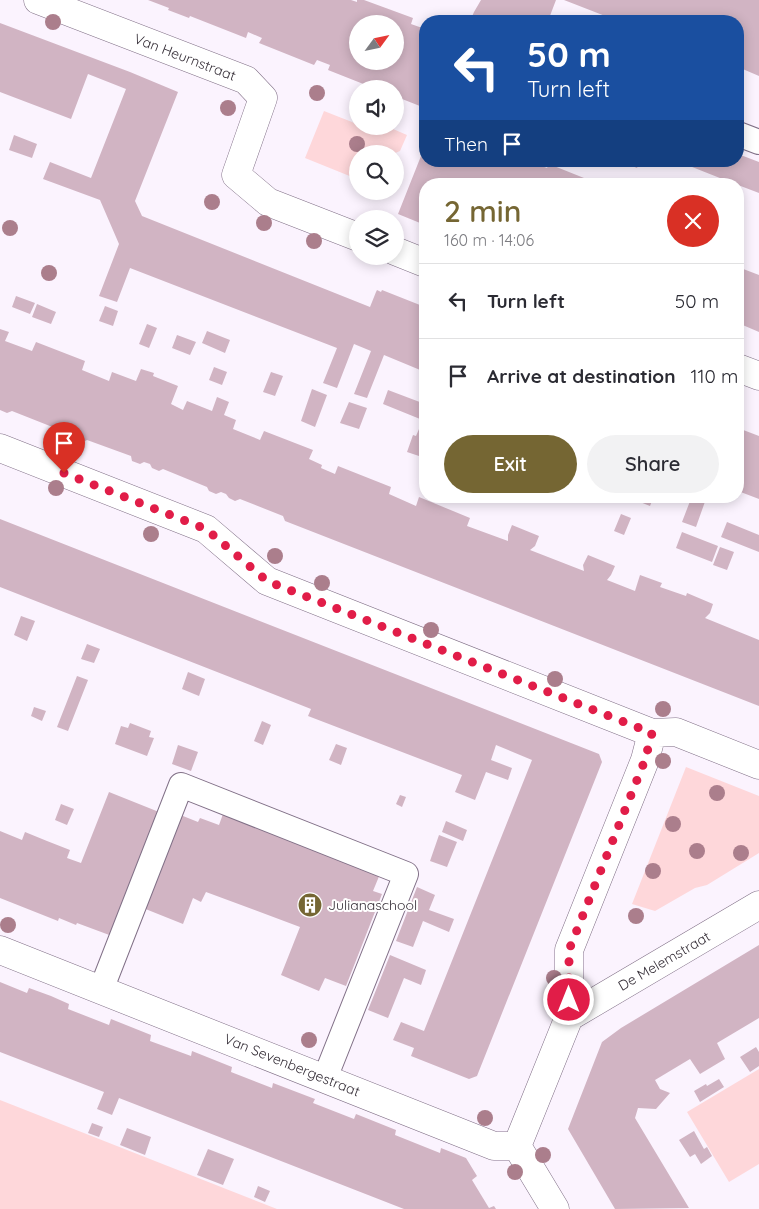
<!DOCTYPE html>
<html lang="en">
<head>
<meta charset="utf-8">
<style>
  body { margin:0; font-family:Quicksand,sans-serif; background:#f2f2f3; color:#2b2b33; height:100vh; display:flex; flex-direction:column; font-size:19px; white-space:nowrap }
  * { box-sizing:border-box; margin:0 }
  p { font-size:16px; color:#7c7c81 }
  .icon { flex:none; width:28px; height:28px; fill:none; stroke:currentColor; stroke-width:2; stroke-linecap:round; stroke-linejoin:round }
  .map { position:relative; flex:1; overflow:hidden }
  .sheet { position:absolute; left:419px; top:178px; width:325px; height:325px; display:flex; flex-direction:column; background:#fff; border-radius:20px; box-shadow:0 2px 12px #0003 }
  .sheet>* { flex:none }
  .hud { position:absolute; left:419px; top:15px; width:325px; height:152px; border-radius:20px; box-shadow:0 2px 12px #0003; background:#1a4fa0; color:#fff; overflow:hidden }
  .needle { width:32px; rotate:57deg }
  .fabs { position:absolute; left:349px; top:15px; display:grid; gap:10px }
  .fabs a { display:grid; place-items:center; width:55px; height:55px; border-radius:50%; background:#fff; box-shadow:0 2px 12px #0003; font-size:25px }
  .pin { position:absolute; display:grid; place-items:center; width:42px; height:42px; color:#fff; margin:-51px -21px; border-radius:50% 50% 50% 0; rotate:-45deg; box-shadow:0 0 5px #0007 }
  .pin .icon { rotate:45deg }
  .me { position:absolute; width:55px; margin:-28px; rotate:0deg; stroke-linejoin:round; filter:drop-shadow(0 0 4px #0008) }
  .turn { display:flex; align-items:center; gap:18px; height:105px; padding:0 25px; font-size:22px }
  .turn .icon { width:65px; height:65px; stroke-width:2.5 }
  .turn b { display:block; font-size:35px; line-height:42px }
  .then { display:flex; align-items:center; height:48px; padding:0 25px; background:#0003; gap:10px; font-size:19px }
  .round { display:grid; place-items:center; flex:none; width:52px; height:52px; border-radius:26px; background:#f2f2f3 }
  .overview { display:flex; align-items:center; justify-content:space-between; height:85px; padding:0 25px }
  h1 { font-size:30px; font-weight:600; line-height:38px; color:#756633 }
  .cta { display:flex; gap:10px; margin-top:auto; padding:10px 25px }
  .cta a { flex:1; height:58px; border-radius:30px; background:#756633; color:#fff; font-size:20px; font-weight:600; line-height:58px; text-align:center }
  .cta a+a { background:#f2f2f3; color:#2b2b33 }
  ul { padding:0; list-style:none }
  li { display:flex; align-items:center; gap:15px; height:75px; padding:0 25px; border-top:1px solid #e1e1e2 }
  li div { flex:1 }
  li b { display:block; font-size:19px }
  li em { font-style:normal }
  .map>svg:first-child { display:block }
  .green { fill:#fed7da }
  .building { fill:#d1b4c3; fill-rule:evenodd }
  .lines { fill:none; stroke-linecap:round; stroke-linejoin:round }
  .service-casing { stroke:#817087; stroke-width:26 }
  .minor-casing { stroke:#817087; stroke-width:29 }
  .service { stroke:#fff; stroke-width:24 }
  .minor { stroke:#fff; stroke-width:28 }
  .tree { fill:#ab7e8c }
  .route { stroke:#e11d48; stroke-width:9; stroke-dasharray:0 16.2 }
  .labels { text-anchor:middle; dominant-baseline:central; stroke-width:4; stroke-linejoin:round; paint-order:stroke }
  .street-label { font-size:14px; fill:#342d36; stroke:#fff }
  .poi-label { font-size:14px; fill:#342d36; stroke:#fff; text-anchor:start }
</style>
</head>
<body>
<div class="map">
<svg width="759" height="1209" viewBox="0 0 759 1209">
  <rect width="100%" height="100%" fill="#fbf3fe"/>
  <path class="green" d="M 324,111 L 357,124 L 358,126 L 365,127 L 366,126 L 386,126 L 407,135 L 400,151 L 393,154 L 358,154 L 357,179 L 305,158 Z
    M 686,767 L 759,796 L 759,853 L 707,885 L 695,888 L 655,911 L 632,904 Z
    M 759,1069 L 759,1164 L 729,1182 L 687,1112 Z
    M 0,1100 L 277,1209 L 0,1209 Z"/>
  <path class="building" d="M 148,0 L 351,0 L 357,2 L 357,0 L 364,0 L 413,18 L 411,24 L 425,29 L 425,108 L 397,97 L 399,92 L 395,90 L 395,89 L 386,87 L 385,89 L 376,89 L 328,70 L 330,65 L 317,60 L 314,65 L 259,43 L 262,38 L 248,32 L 246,38 L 190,16 L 189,18 L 168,10 L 169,8 ZM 358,24 L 395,24 L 395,61 L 358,61 Z
    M 481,0 L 556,0 L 548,21 L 470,21 L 474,12 Z
    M 564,0 L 759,0 L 759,76 L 738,67 L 738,21 L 618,21 Z
    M 0,23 L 130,72 L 178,92 L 135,201 L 142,216 L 370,307 L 376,292 L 377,290 L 381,292 L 382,290 L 425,307 L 425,372 L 384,355 L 367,398 L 354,394 L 371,351 L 354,344 L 337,388 L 323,383 L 337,348 L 130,268 L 117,302 L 99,296 L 119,244 L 100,200 L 43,179 L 50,162 L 91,178 L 126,89 L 88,74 L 71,119 L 0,92 Z
    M 14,135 L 37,144 L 32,158 L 9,150 Z
    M 738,154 L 759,162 L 759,193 L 738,185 L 738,184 L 735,184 L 677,161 L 738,161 Z
    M 421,156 L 425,158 L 425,161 L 482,161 L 497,167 L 499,161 L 534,161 L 534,163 L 547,168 L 549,164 L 599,184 L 425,184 L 425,225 L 398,214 Z
    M 620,161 L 640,161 L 637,168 Z
    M 738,206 L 744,209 L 738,226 Z
    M 738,267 L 759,275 L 759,332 L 738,323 Z
    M 16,296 L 35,303 L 30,314 L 12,307 Z
    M 37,304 L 56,312 L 51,324 L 32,317 Z
    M 105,306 L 118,311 L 113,326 L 99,321 Z
    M 147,324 L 157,328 L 149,348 L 139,344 Z
    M 0,329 L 9,332 L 5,341 L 32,351 L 36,342 L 85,361 L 82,370 L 109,381 L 112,372 L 136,381 L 141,369 L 154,373 L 153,376 L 178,386 L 171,404 L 183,410 L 187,401 L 212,411 L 217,397 L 229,402 L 224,415 L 236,420 L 233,429 L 260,440 L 264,431 L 313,450 L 309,459 L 322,465 L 321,468 L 335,474 L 338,466 L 391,487 L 389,494 L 416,506 L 419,497 L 470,518 L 467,526 L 508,541 L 508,535 L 512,525 L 539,536 L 535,546 L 530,550 L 584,571 L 583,565 L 588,555 L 615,566 L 611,575 L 607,580 L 635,591 L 640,575 L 662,583 L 660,587 L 686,596 L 687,593 L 713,604 L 710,613 L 705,618 L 759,640 L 759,706 L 285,521 L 283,516 L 240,499 L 235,501 L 229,498 L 226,494 L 221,492 L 216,494 L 209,491 L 207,487 L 163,469 L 159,471 L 152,468 L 150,464 L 144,462 L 140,464 L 132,461 L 131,456 L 87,440 L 83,442 L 76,439 L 74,435 L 72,434 L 69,433 L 65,435 L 57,432 L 55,428 L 12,411 L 7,413 L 0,410 Z
    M 207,331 L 230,340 L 225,353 L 202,343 Z
    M 177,335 L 196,342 L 190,355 L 172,348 Z
    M 214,367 L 227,372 L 222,385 L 209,380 Z
    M 271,372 L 283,376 L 275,396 L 263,392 Z
    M 312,389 L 327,395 L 315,427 L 301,421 Z
    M 388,390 L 425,404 L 425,421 L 383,404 Z
    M 349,402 L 367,408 L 359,429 L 340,423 Z
    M 738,428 L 759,436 L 759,499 L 738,491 Z
    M 419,429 L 425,431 L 425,441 L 419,456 L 407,452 L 413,435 L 416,436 Z
    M 625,496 L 654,496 L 650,506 Z
    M 692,496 L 707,496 L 696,527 L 682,522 Z
    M 621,514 L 631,518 L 624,535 L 614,531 Z
    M 0,519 L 599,754 L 602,762 L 477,1076 L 469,1079 L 411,1056 L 414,1048 L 393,1040 L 401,1022 L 424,1031 L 532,760 L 496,745 L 491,760 L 512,768 L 508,780 L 486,772 L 475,800 L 455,792 L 462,775 L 308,716 L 311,709 L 273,694 L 0,587 Z
    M 727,522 L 759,535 L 759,552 L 721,537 Z
    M 682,532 L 718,546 L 712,562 L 676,548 Z
    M 720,547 L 734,552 L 727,570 L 713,565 Z
    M 21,616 L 35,621 L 27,641 L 14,635 Z
    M 87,644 L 100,649 L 94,663 L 81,659 Z
    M 188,672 L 205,679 L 199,696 L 182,689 Z
    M 77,676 L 88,680 L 68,731 L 57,727 Z
    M 34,707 L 46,711 L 42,721 L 31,716 Z
    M 262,721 L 271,725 L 263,745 L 254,741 Z
    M 130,723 L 151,731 L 149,737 L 154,738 L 147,756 L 115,744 L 121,726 L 128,728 Z
    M 336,744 L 347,748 L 341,765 L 329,760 Z
    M 178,745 L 198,752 L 191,771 L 172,764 Z
    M 109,792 L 159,812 L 112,936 L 77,923 L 76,925 L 59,918 L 58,921 L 0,898 L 0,831 L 22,840 L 25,832 L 47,841 L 70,850 L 67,858 L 81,863 Z
    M 400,795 L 406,797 L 402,807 L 396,804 Z
    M 61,804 L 74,809 L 67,825 L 55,820 Z
    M 178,814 L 198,822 L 200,818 L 219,825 L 223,814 L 380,874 L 373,891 L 382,894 L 346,986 L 325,978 L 319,991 L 281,975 L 300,927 L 206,892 L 201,902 L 193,898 L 183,924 L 143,908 Z
    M 446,821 L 467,830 L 463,841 L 442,832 Z
    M 439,835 L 457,842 L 447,867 L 430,861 Z
    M 417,887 L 435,895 L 429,910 L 454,919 L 449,932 L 423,921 L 413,947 L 396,941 Z
    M 759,945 L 759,1018 L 717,1043 L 725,1059 L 700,1074 L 690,1059 L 655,1080 L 660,1089 L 670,1093 L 656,1109 L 638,1108 L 635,1118 L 689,1208 L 615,1209 L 568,1129 L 602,1042 L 621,1028 Z
    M 390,955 L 426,970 L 421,985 L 404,978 L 388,1018 L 368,1010 Z
    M 0,982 L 27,993 L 29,988 L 51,996 L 69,1004 L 68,1009 L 109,1025 L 111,1019 L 151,1035 L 150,1041 L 191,1056 L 192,1051 L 232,1067 L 231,1072 L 272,1088 L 273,1083 L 315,1099 L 313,1103 L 354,1119 L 356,1114 L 396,1130 L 395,1135 L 440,1153 L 441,1148 L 466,1158 L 477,1176 L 472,1180 L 489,1208 L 494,1206 L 496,1209 L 404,1209 L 119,1098 L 112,1115 L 97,1109 L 104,1092 L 0,1052 Z
    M 756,1047 L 759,1052 L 759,1066 L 750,1072 L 740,1057 Z
    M 719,1079 L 724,1087 L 700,1102 L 694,1091 L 706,1084 L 707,1086 Z
    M 92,1123 L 103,1127 L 99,1137 L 88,1133 Z
    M 127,1128 L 151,1137 L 145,1155 L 120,1145 Z
    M 694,1131 L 704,1149 L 707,1147 L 712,1156 L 701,1164 L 695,1154 L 690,1157 L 679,1140 Z
    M 208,1149 L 234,1159 L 223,1185 L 197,1175 Z
    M 258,1186 L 270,1191 L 265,1202 L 254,1197 Z"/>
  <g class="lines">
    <defs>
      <path id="service" d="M 738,134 L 759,142
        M 101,990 L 181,785 L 406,874 L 325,1078"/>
      <path id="minor" d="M 38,0 L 246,80 L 263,98 L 236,175 L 268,202 L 358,237
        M 395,251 L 425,263
        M 738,368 L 759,376
        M 0,448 L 206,529 L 267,581 L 652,733 L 676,732 L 759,765
        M 0,950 L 494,1146 L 517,1146 L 555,1209
        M 569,1017 L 759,905
        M 517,1146 L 569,1017 L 569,950 L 645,760 L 652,733"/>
    </defs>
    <use href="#service" class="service-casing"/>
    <use href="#minor" class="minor-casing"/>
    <use href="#service" class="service"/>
    <use href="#minor" class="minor"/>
  </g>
  <g class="tree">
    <circle cx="53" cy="22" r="8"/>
    <circle cx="317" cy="93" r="8"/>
    <circle cx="228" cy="108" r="8"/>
    <circle cx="357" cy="144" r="8"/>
    <circle cx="212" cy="202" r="8"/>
    <circle cx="264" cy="223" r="8"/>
    <circle cx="10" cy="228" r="8"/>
    <circle cx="314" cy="241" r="8"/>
    <circle cx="49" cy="273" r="8"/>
    <circle cx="56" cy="488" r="8"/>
    <circle cx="151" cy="534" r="8"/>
    <circle cx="275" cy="556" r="8"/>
    <circle cx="322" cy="583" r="8"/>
    <circle cx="431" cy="630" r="8"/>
    <circle cx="555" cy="679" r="8"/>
    <circle cx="663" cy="709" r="8"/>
    <circle cx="663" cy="761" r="8"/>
    <circle cx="717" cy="793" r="8"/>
    <circle cx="673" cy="824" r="8"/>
    <circle cx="697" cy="851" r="8"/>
    <circle cx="741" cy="853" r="8"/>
    <circle cx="653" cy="871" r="8"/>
    <circle cx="636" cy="916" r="8"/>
    <circle cx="8" cy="925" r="8"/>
    <circle cx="554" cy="978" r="8"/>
    <circle cx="309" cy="1040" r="8"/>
    <circle cx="485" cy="1118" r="8"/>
    <circle cx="543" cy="1155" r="8"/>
    <circle cx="515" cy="1172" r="8"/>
  </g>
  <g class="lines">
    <path class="route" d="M 64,473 L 206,529 L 267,581 L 652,733 L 645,760 L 569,950 L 569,1000"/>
  </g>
  <defs>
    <symbol id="building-disc" viewBox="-11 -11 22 22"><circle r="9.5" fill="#756633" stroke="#fff"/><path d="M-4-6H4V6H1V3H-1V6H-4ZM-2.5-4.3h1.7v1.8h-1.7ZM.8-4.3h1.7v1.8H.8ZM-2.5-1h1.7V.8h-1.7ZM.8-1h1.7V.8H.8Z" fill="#fff"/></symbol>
  </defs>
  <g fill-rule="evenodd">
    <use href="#building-disc" x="296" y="891" width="28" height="28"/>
  </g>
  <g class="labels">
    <g class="street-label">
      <text transform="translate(185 57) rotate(21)">Van Heurnstraat</text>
      <text transform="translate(664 961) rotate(-30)">De Melemstraat</text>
      <text transform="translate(292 1065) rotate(22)">Van Sevenbergestraat</text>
    </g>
    <g class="poi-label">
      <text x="328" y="905">Julianaschool</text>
    </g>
  </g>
</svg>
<div class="fabs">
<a><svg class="needle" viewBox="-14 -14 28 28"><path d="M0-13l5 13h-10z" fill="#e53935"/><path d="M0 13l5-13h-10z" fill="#7c7c81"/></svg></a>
<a><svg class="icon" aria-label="sound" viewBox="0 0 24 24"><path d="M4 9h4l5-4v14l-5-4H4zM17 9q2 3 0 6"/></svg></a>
<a><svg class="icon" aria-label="search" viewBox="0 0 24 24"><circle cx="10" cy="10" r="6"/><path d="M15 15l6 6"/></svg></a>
<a><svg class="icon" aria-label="layers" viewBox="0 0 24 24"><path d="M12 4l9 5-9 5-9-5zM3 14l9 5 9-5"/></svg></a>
</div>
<div class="pin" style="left:64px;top:473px;background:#d93025"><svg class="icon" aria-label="arrive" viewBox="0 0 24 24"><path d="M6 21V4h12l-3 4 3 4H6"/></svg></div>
<svg class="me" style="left:569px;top:1000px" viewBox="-20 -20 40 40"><circle r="17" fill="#e11d48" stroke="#fff" stroke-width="3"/><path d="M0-11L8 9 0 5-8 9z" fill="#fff"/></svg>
<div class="hud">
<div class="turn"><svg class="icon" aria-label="left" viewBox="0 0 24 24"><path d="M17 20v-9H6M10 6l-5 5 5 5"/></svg><div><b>50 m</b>Turn left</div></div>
<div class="then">Then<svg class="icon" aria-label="arrive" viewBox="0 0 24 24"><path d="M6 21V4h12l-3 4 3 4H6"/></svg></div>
</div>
<section class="sheet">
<div class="overview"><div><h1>2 min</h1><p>160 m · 14:06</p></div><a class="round" style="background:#d93025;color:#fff"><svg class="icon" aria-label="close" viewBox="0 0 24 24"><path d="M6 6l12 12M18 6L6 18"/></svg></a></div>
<ul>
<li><svg class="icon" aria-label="left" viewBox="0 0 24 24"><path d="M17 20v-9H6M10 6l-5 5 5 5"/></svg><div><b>Turn left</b></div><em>50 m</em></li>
<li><svg class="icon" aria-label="arrive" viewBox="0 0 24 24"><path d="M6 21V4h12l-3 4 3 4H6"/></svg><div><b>Arrive at destination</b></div><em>110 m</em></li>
</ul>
<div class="cta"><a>Exit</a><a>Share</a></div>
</section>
</div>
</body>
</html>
